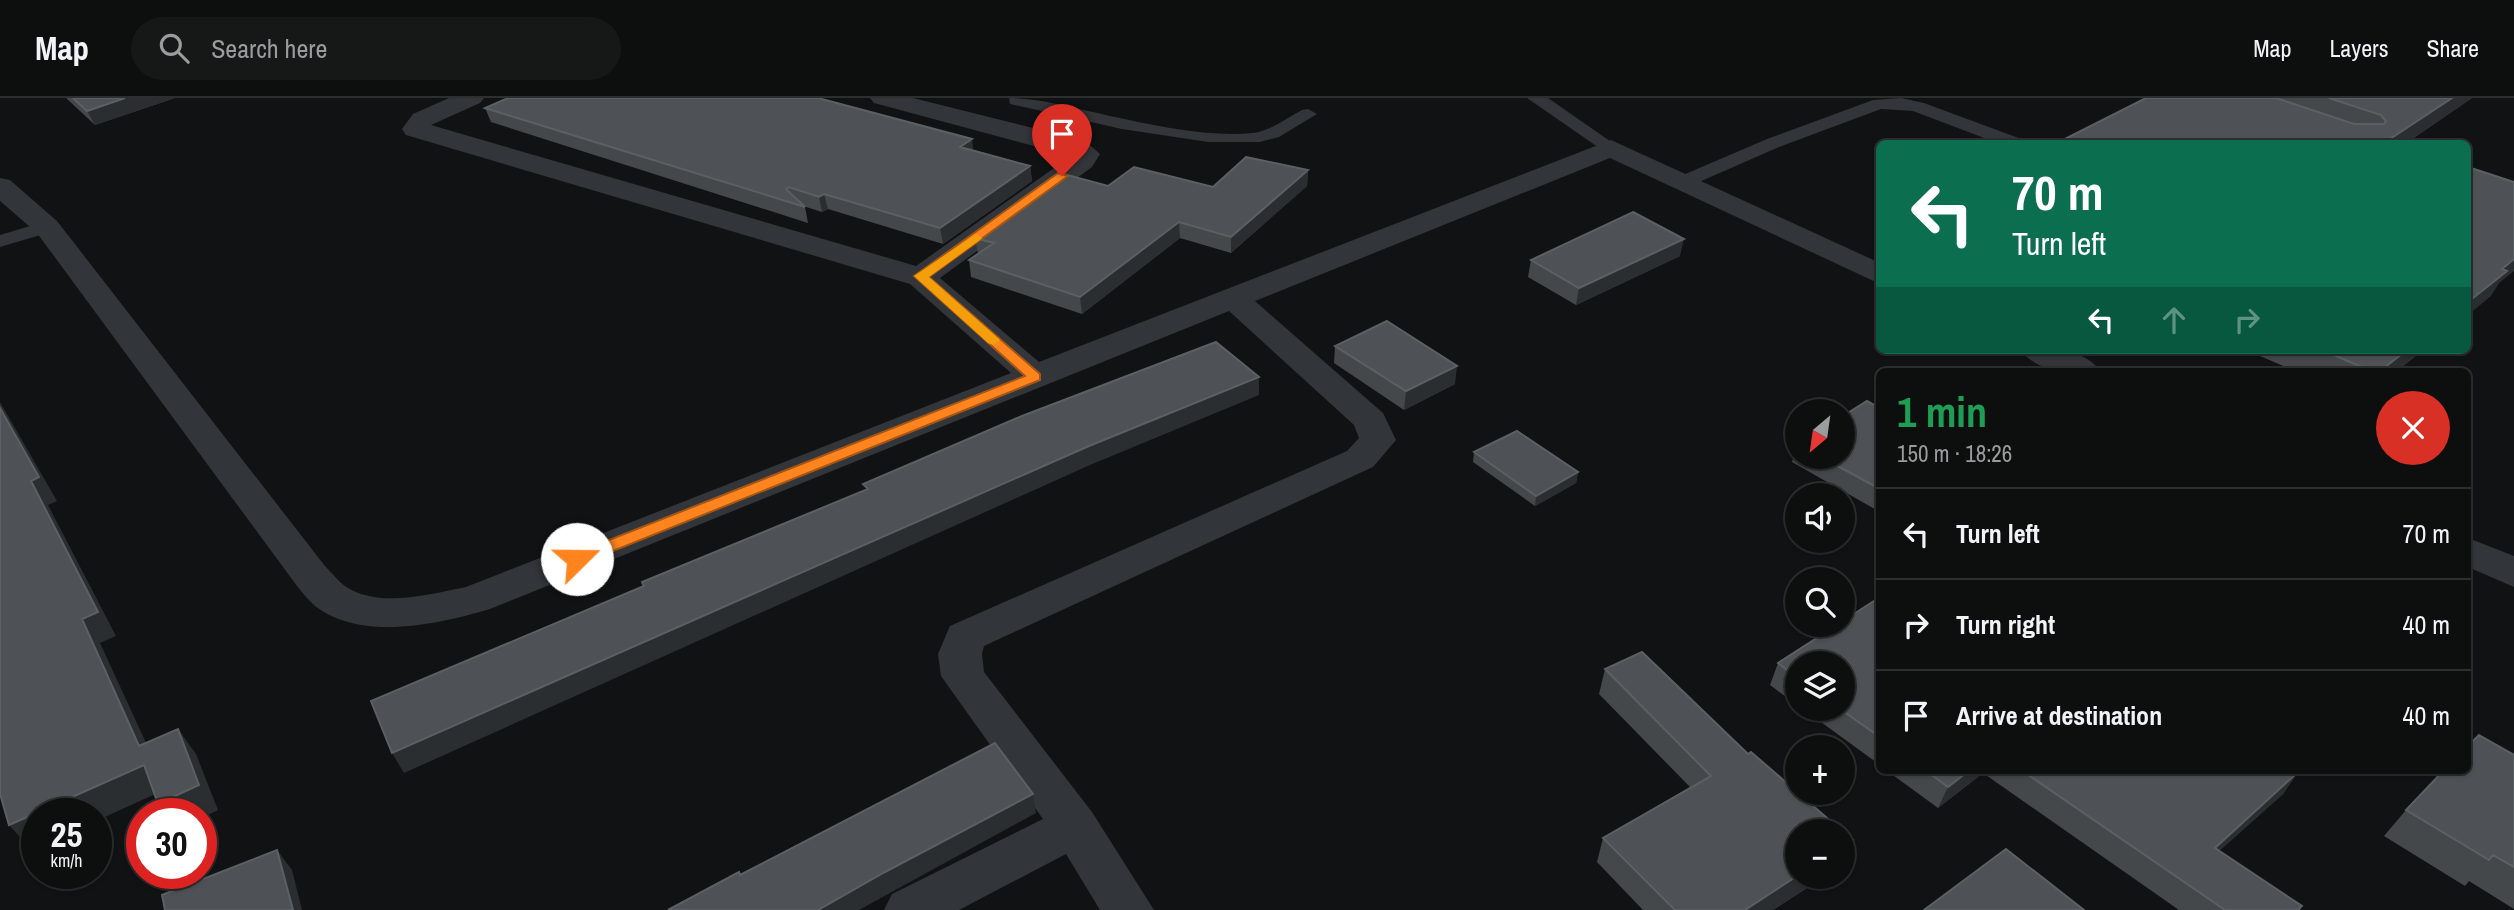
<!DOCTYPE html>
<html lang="en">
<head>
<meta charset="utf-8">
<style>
  body { margin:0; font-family:"Archivo Narrow",sans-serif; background:#161717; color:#f1f3f6; height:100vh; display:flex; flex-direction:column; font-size:26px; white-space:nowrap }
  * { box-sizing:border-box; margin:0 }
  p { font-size:23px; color:#9a9c9e }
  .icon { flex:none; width:38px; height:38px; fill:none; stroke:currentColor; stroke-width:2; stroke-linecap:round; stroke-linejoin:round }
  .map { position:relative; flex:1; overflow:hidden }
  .panel { position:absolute; left:1876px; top:270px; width:595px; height:406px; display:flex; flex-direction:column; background:#0d0e0e; border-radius:10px; box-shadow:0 2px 5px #0004,0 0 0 2px #2d2e2e }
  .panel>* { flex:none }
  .hud { position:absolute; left:1876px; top:42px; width:595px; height:214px; border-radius:10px; box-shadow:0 2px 5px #0004,0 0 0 2px #2d2e2e; background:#0b6e4f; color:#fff; overflow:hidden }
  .needle { width:46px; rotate:209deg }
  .fabs { position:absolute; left:1785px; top:301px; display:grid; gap:14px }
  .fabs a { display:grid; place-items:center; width:70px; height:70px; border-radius:50%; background:#0d0e0e; box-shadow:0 2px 5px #0004,0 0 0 2px #2d2e2e; font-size:35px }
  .speed { position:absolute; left:21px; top:700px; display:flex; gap:14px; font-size:35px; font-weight:700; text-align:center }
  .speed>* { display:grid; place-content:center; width:91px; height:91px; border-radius:50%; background:#0d0e0e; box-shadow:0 2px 5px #0004,0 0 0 2px #2d2e2e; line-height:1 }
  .speed small { font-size:18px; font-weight:400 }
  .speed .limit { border:10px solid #d22; background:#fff; color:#111 }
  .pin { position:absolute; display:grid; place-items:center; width:60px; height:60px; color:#fff; margin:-72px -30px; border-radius:50% 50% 50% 0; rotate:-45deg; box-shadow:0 0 7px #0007 }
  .pin .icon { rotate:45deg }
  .me { position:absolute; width:77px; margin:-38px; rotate:68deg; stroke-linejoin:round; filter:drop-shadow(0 0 5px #0008) }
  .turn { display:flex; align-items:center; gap:24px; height:147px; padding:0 21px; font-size:32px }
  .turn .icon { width:91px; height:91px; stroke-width:2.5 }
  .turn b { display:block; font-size:49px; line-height:60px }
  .lanes { display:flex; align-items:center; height:66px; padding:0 21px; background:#0003; justify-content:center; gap:35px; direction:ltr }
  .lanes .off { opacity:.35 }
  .round { display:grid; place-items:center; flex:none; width:74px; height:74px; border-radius:37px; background:#161717 }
  .headline { display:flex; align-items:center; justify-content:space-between; height:119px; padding:0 21px }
  h1 { font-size:42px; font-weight:800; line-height:52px; color:#1e9e55 }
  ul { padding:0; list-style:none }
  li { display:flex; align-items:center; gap:21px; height:91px; padding:0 21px; border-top:2px solid #2d2e2e }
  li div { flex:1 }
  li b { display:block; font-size:26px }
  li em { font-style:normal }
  header { display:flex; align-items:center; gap:42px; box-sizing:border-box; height:98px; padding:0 35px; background:#0d0e0e; border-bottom:2px solid #2d2e2e }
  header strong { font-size:33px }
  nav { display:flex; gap:38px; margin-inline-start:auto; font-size:24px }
  .search { width:490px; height:63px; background:#161717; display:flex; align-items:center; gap:18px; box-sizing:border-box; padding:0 24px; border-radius:38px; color:#9a9c9e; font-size:26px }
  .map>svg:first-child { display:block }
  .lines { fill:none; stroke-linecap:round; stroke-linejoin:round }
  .lane { fill:#323539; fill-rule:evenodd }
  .street { fill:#323539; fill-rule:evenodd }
  .wall { fill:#44484b }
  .shaded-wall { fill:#2b2e30 }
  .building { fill:#4e5256; stroke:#5b6065; stroke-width:2 }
  .route { fill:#ff841e; stroke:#a65614; stroke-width:2 }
  .slow { fill:#f59e0b }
</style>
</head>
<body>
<header>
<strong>Map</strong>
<div class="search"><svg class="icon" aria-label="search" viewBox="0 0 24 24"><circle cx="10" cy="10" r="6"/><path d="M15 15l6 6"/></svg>Search here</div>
<nav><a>Map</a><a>Layers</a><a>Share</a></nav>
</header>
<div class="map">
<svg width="2514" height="812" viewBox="0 0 2514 812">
  <rect width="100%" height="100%" fill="#111213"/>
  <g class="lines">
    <path class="lane" d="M 1009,0 C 1036,0 1061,7 1088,13 C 1138,24 1203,40 1253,35 C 1270,33 1287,20 1302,12 L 1308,11 L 1317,16 L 1279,39 L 1260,44 L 1208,44 L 1122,31 L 1010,6 Z
      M 1527,0 L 1548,0 L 1620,50 L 1617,54 L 1605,54 Z
      M 1901,0 L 1924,5 L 2024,42 L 2027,46 L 2000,46 L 1913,13 L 1881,11 L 1779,49 L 1690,88 L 1683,90 L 1673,84 L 1676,80 L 1767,41 L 1873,2 Z
      M 47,123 L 54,125 L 57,129 L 54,133 L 0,149 L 0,137 Z"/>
    <path class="street" d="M 449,0 L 484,0 L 480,5 L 431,27 L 916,168 L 1071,58 L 874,5 L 870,0 L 913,0 L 1085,43 L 1100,56 L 1092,69 L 940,180 L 1039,264 L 1611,42 L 1880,165 L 1880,186 L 1610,60 L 1255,203 L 1383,315 L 1396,342 L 1373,369 L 984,548 L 982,556 L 984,574 L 1092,714 L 1154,812 L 1100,812 L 1066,756 L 959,812 L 884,812 L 892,796 L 1043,721 L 941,578 L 938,556 L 950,528 L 1347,353 L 1359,340 L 1354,327 L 1229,213 L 490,511 C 439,526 362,544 315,508 C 308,502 303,495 297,488 L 37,135 L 0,103 L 0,80 L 10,82 L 57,123 L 325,468 C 332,475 338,483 345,488 C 378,511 430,496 466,489 L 1011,275 L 910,186 L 406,37 L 402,31 L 413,16 Z
      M 2021,252 C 2048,252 2083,248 2100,273 C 2074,273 2038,277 2021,252 Z
      M 2468,440 L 2514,458 L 2514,489 L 2468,469 Z"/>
  </g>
  <path class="wall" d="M 66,0 L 175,0 L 95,27 Z
    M 2146,0 L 2472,0 L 2405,46 L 2055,46 Z
    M 485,10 L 974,52 L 1030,68 L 1032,83 L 943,146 L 828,111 L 822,114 L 803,108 L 805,109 L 808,125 L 491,24 Z
    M 1308,72 L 1307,88 L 1231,155 L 1180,140 L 1082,216 L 971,179 L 969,162 L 978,156 L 975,140 L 1108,88 L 1213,89 Z
    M 1680,158 L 1576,207 L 1528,179 L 1531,162 Z
    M 1335,248 L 1455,286 L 1404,312 L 1334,265 Z
    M 2246,252 L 2423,252 L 2397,273 L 2295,273 Z
    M 1880,310 L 1880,414 L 1792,364 L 1797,347 L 1797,359 L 1843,359 Z
    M 1474,354 L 1578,374 L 1576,385 L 1535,408 L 1473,364 Z
    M 1880,499 L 1880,667 L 1803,611 L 1843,611 L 1797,565 L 1797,607 L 1770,587 L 1778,565 Z
    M 1642,554 L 1797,779 L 1824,779 L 1773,812 L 1643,812 L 1597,764 L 1603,740 L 1690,689 L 1599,596 L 1605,571 Z
    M 2514,657 L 2514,811 L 2469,783 L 2465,788 L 2384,738 L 2406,712 Z
    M 1886,672 L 2295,672 L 2298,674 L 2283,696 L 2219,753 L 2298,812 L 2179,812 L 1983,675 L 1938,710 Z"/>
  <path class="shaded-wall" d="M 125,0 L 175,0 L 95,27 L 87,13 Z
    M 2452,0 L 2472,0 L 2405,46 L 2386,46 L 2387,43 Z
    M 972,41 L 974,56 L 960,49 Z
    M 1030,68 L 1032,83 L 943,146 L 940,130 Z
    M 1308,72 L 1307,88 L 1231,155 L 1231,139 Z
    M 824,96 L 828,111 L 822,114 L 819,99 Z
    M 1179,124 L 1180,140 L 1082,216 L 1080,199 Z
    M 1684,141 L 1680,158 L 1576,207 L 1579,190 Z
    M 2514,161 L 2514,173 L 2499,185 L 2491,198 L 2468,217 L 2468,204 L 2502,171 Z
    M 2407,252 L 2423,252 L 2397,273 L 2380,273 Z
    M 1457,268 L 1455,286 L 1404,312 L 1406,293 Z
    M 1259,279 L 1259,297 L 1090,367 L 404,675 L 392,655 L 1089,348 Z
    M 0,304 L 57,403 L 48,407 L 116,538 L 100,545 L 159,673 L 139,648 L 82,521 L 0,310 Z
    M 1578,374 L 1576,385 L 1535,408 L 1536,398 Z
    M 178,631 L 196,656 L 218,712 L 201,720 L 201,716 L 166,716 L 158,706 Z
    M 144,667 L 164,692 L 96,723 L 96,716 L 37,716 L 37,750 L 32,752 L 9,727 Z
    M 1970,672 L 1984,672 L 1983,675 L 1938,710 L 1948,689 Z
    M 2298,674 L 2283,696 L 2199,771 L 2215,750 Z
    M 1033,696 L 1036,715 L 859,812 L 818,812 L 885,774 Z
    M 1853,742 L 1843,766 L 1843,749 Z
    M 277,752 L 292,772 L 302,812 L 293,812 Z
    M 1797,779 L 1824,779 L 1773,812 L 1745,812 Z"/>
  <path class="building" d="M 73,0 L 125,0 L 87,13 Z
    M 508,0 L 818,0 L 972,41 L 960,49 L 1030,68 L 940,130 L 824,96 L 819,99 L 789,89 L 786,91 L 805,109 L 485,10 Z
    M 2146,0 L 2276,0 L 2354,26 L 2384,26 L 2386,23 L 2381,17 L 2329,0 L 2452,0 L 2387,43 L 2395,46 L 2055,46 Z
    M 1246,59 L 1308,72 L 1231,139 L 1179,124 L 1080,199 L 969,162 L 994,145 L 975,140 L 1064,76 L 1108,88 L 1134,69 L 1213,89 Z
    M 2468,69 L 2514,84 L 2514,161 L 2502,171 L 2507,173 L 2468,204 Z
    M 1633,114 L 1684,141 L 1579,190 L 1531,162 Z
    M 1387,223 L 1457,268 L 1406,293 L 1335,248 Z
    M 1216,244 L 1259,279 L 1089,348 L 392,655 L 371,603 L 644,488 L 642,484 L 868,391 L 863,386 L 1022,318 Z
    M 2322,252 L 2407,252 L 2380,273 L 2371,273 Z
    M 1867,303 L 1880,310 L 1880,391 L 1821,359 L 1843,359 L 1843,318 Z
    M 0,310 L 39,379 L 31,383 L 98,514 L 82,521 L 139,648 L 178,631 L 199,687 L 158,706 L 144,667 L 9,727 L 0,696 Z
    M 1517,333 L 1578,374 L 1536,398 L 1474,354 Z
    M 1880,499 L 1880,639 L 1840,611 L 1843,611 L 1843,565 L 1797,565 L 1797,580 L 1778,565 L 1837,527 L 1843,527 L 1843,523 Z
    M 1642,554 L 1748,656 L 1751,654 L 1842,733 L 1797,733 L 1797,778 L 1745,812 L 1675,812 L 1603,740 L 1711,678 L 1605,571 Z
    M 2479,637 L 2514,657 L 2514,769 L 2493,757 L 2489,762 L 2406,712 L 2444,672 L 2468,672 L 2468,648 Z
    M 995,645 L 1033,696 L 885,774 L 818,812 L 668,812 L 739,774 L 740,777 Z
    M 1925,672 L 1970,672 L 1948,689 Z
    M 2021,672 L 2295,672 L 2298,674 L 2215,750 L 2302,808 L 2298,812 L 2225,812 Z
    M 1843,734 L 1853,742 L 1843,749 Z
    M 2006,751 L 2084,812 L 1924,812 Z
    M 277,752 L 293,812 L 165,812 L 162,797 Z"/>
  <path class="route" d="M 1058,75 L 1068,78 L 929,179 L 1040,276 L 1040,282 L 583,465 L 571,465 L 569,461 L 571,457 L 1025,278 L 914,178 Z"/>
  <path class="slow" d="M 976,136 L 982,140 L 980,142 L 929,179 L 998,240 L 1000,242 L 993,247 L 988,245 L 914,178 Z"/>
</svg>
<div class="fabs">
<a><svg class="needle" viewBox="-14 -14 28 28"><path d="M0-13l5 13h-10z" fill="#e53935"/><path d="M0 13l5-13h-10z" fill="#9a9c9e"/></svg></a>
<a><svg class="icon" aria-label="sound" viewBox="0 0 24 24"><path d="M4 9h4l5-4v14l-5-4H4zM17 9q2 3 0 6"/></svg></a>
<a><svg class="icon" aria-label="search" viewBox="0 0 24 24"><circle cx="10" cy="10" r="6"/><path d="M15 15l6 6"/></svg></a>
<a><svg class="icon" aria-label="layers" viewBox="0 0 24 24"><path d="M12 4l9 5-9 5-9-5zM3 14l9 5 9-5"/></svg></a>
<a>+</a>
<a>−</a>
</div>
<div class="speed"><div>25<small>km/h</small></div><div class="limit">30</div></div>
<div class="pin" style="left:1062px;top:78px;background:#d93025"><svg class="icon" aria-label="arrive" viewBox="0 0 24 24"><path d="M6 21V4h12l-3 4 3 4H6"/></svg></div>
<svg class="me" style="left:577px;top:461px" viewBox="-20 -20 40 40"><circle r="19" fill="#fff"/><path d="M0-13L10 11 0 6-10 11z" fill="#ff841e"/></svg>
<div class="hud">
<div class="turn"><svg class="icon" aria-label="left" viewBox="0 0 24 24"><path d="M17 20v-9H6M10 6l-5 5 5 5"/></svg><div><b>70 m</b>Turn left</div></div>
<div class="lanes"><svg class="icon" aria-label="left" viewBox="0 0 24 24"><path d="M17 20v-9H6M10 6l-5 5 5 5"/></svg><svg class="icon off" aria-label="ahead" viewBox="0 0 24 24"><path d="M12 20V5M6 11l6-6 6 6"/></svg><svg class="icon off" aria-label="right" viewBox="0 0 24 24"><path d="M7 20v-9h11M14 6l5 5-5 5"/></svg></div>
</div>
<section class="panel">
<div class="headline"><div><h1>1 min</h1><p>150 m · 18:26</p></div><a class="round" style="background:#d93025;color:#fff"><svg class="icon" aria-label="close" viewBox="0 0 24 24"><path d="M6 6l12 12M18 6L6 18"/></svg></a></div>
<ul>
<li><svg class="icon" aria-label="left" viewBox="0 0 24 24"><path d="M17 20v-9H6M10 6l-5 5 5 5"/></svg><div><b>Turn left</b></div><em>70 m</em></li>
<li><svg class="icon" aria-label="right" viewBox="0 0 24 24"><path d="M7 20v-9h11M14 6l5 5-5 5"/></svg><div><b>Turn right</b></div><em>40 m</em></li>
<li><svg class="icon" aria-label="arrive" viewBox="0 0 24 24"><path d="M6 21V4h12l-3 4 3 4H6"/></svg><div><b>Arrive at destination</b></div><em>40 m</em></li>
</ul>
</section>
</div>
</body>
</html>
